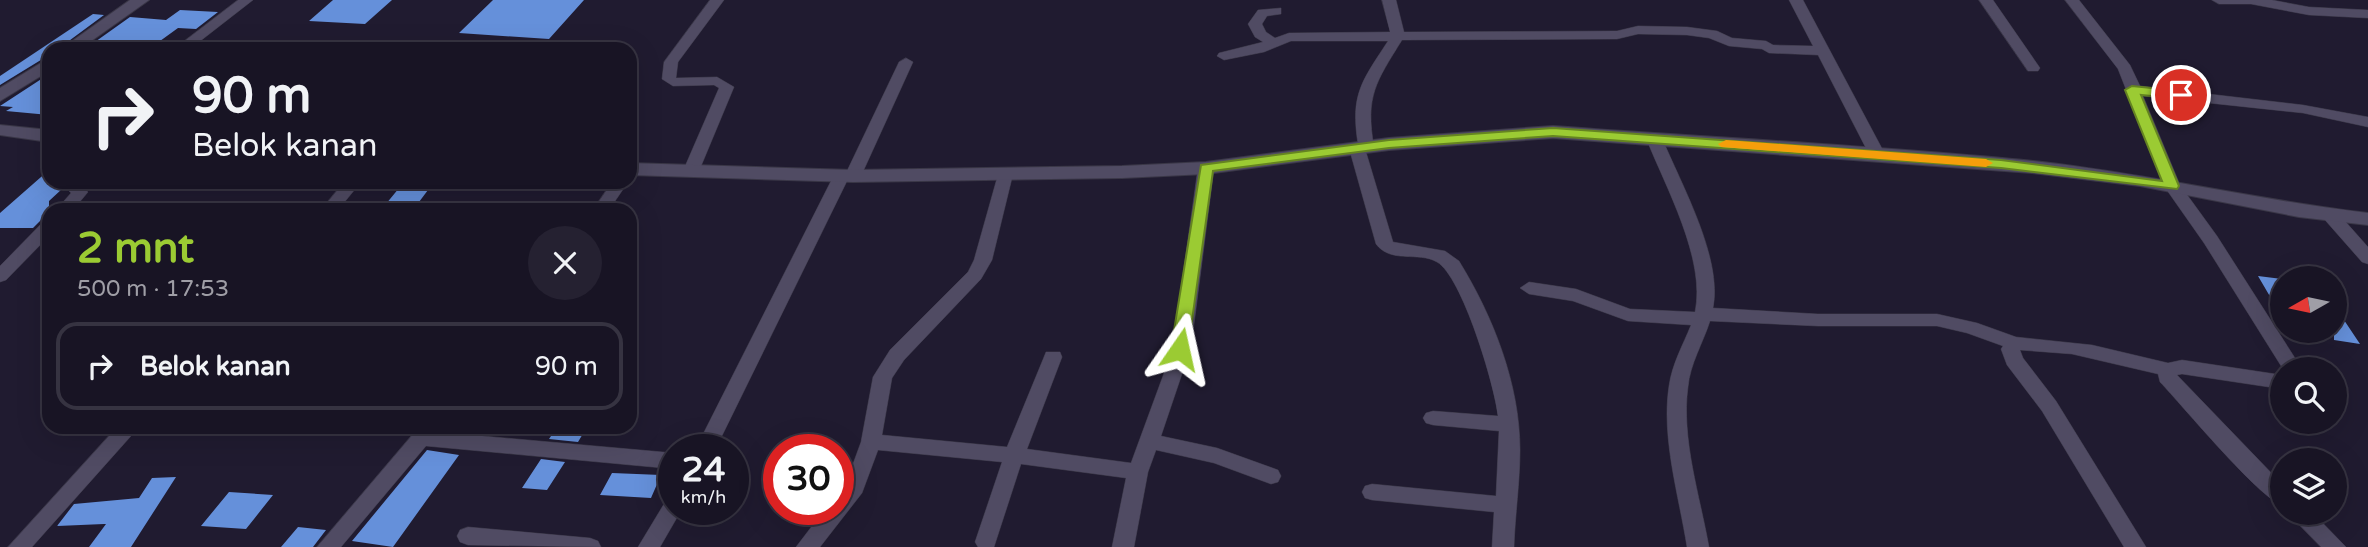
<!DOCTYPE html>
<html lang="id">
<head>
<meta charset="utf-8">
<style>
  body { margin:0; font-family:"Varela Round",sans-serif; background:#252131; color:#f1f3f6; height:100vh; display:flex; flex-direction:column; font-size:26px; white-space:nowrap }
  * { box-sizing:border-box; margin:0 }
  p { font-size:23px; color:#9f9ea6 }
  .icon { flex:none; width:38px; height:38px; fill:none; stroke:currentColor; stroke-width:2; stroke-linecap:round; stroke-linejoin:round }
  .map { position:relative; flex:1; overflow:hidden }
  .drawer { position:absolute; left:42px; top:203px; width:595px; height:231px; display:flex; flex-direction:column; background:#181424; border-radius:21px; box-shadow:0 7px 28px #0002,0 0 0 2px #363341 }
  .drawer>* { flex:none }
  .top-card { position:absolute; left:42px; top:42px; width:595px; height:147px; border-radius:21px; box-shadow:0 7px 28px #0002,0 0 0 2px #363341; background:#181424; color:#f1f3f6; overflow:hidden }
  .needle { width:46px; rotate:261deg }
  .tools { position:absolute; left:2270px; top:266px; display:grid; gap:14px }
  .tools a { display:grid; place-items:center; width:77px; height:77px; border-radius:50%; background:#181424; box-shadow:0 7px 28px #0002,0 0 0 2px #363341; font-size:35px }
  .speed { position:absolute; left:658px; top:434px; display:flex; gap:14px; font-size:35px; font-weight:700; text-align:center }
  .speed>* { display:grid; place-content:center; width:91px; height:91px; border-radius:50%; background:#181424; box-shadow:0 7px 28px #0002,0 0 0 2px #363341; line-height:1 }
  .speed small { font-size:18px; font-weight:400 }
  .speed .limit { border:10px solid #d22; background:#fff; color:#111 }
  .pin { position:absolute; display:grid; place-items:center; width:60px; height:60px; color:#fff; margin:-30px; border:4px solid #fff; border-radius:50%; box-shadow:0 2px 7px #0007 }
  .me { position:absolute; width:77px; margin:-38px; rotate:11deg; stroke-linejoin:round; filter:drop-shadow(0 0 5px #0008) }
  .turn { display:flex; align-items:center; gap:24px; height:147px; padding:0 35px; font-size:32px }
  .turn .icon { width:91px; height:91px; stroke-width:2.5 }
  .turn b { display:block; font-size:49px; line-height:60px }
  .round { display:grid; place-items:center; flex:none; width:74px; height:74px; border-radius:37px; background:#252131 }
  .overview { display:flex; align-items:center; justify-content:space-between; height:119px; padding:0 35px }
  h1 { font-size:42px; font-weight:700; line-height:52px; color:#9bcb33 }
  ul { padding:0; list-style:none }
  li { display:flex; align-items:center; gap:21px; height:88px; margin:0 14px 10px; padding:0 21px; border:4px solid #363341; border-radius:21px }
  li div { flex:1 }
  li b { display:block; font-size:26px }
  li em { font-style:normal }
  .map>svg:first-child { display:block }
  .building { fill:#6590da }
  .lines { fill:none; stroke-linecap:round; stroke-linejoin:round }
  .street-casing { stroke:#3a3747; stroke-width:1 }
  .secondary-casing { stroke:#3a3747; stroke-width:2 }
  .street { fill:#504b63; fill-rule:evenodd }
  .secondary { fill:#504b63; fill-rule:evenodd }
  .route { fill:#9bcb33; stroke:#658421; stroke-width:2 }
  .slow { fill:#f59e0b }
</style>
</head>
<body>
<div class="map">
<svg width="2368" height="547" viewBox="0 0 2368 547">
  <rect width="100%" height="100%" fill="#201b30"/>
  <path class="building" d="M 333,0 L 392,0 L 365,24 L 309,21 Z
    M 493,0 L 584,0 L 549,39 L 459,33 Z
    M 180,10 L 218,12 L 196,29 L 178,28 L 149,49 L 85,49 L 130,17 L 166,20 Z
    M 93,14 L 104,15 L 58,49 L 49,49 L 49,55 L 0,85 L 0,76 Z
    M 49,74 L 49,115 L 6,111 L 13,107 L 0,106 Z
    M 49,170 L 49,182 L 56,182 L 62,189 L 49,201 L 49,219 L 41,220 L 33,228 L 0,228 L 0,213 Z
    M 404,182 L 434,182 L 413,210 L 381,210 Z
    M 2258,276 L 2282,279 L 2282,317 Z
    M 2334,305 L 2360,344 L 2334,340 Z
    M 557,427 L 587,427 L 578,442 L 549,439 Z
    M 427,450 L 459,455 L 393,547 L 352,541 Z
    M 541,459 L 565,462 L 547,490 L 522,488 Z
    M 612,473 L 661,475 L 651,498 L 600,495 Z
    M 176,477 L 131,547 L 89,547 L 106,524 L 104,524 L 57,526 L 74,504 L 139,498 L 152,478 Z
    M 229,492 L 273,495 L 246,529 L 201,526 Z
    M 298,527 L 326,530 L 313,547 L 281,547 Z"/>
  <g class="lines">
    <defs>
      <path id="street" d="M 238,0 L 253,0 L 190,49 L 174,49 Z
        M 710,0 L 724,0 L 678,62 L 676,78 L 717,77 L 734,87 L 699,171 L 691,176 L 683,171 L 719,88 L 714,85 L 673,86 L 662,79 L 664,62 Z
        M 1382,0 L 1396,0 L 1404,32 L 1617,31 L 1638,26 L 1687,27 L 1717,31 L 1732,38 L 1766,41 L 1773,45 L 1813,46 L 1789,0 L 1803,0 L 1886,156 L 1878,161 L 1870,156 L 1818,55 L 1769,53 L 1762,49 L 1729,46 L 1709,38 L 1687,35 L 1638,34 L 1617,39 L 1402,40 C 1376,82 1365,96 1374,147 L 1366,152 L 1393,242 L 1445,251 L 1459,261 C 1493,316 1520,384 1520,450 C 1520,482 1515,515 1514,547 L 1492,547 L 1494,512 L 1372,500 L 1365,498 L 1362,492 L 1365,486 L 1372,484 L 1496,496 L 1499,431 L 1433,425 L 1426,423 L 1423,418 L 1426,413 L 1433,411 L 1498,416 C 1495,386 1462,276 1437,262 C 1418,251 1391,264 1376,244 L 1349,148 L 1358,144 C 1350,94 1362,81 1388,41 L 1291,41 L 1264,52 L 1224,60 L 1217,56 L 1219,53 L 1263,42 L 1255,37 L 1248,24 L 1258,10 L 1281,8 L 1281,14 L 1267,16 L 1262,24 L 1266,32 L 1275,38 L 1289,33 L 1390,32 Z
        M 1979,0 L 1993,0 L 2040,68 L 2038,71 L 2028,71 Z
        M 2065,0 L 2079,0 L 2130,65 L 2140,86 L 2303,105 L 2368,117 L 2368,127 L 2303,113 L 2143,96 L 2180,185 L 2217,236 L 2302,369 L 2283,369 L 2204,243 L 2164,186 L 2118,69 Z
        M 2212,0 L 2272,0 L 2309,7 L 2368,10 L 2368,18 L 2309,15 L 2251,4 L 2219,4 Z
        M 906,58 L 913,62 L 861,176 L 859,179 L 848,179 L 715,450 L 695,450 L 834,175 L 836,172 L 847,171 L 899,62 Z
        M 1654,133 L 1662,138 C 1681,184 1723,258 1713,308 L 1818,314 L 1937,314 L 1977,323 L 2016,337 L 2092,345 L 2168,363 L 2182,360 L 2282,375 L 2282,389 L 2182,374 L 2177,375 L 2282,484 L 2282,505 C 2259,498 2182,405 2160,382 L 2158,374 L 2072,354 L 2020,350 L 2023,358 L 2056,401 L 2146,547 L 2124,547 L 2042,411 L 2007,365 L 2001,349 L 2003,346 L 1967,333 L 1937,326 L 1818,326 L 1710,321 C 1703,343 1690,364 1688,387 C 1681,439 1700,496 1709,547 L 1687,547 C 1679,496 1661,438 1669,386 C 1672,364 1683,345 1691,325 L 1628,321 L 1573,301 L 1529,294 L 1520,288 L 1529,282 L 1576,289 L 1630,309 L 1695,312 C 1706,259 1666,188 1646,138 Z
        M 1206,163 L 1214,168 L 1193,332 L 1185,365 L 1161,436 L 1217,448 L 1278,470 L 1281,476 L 1278,482 L 1271,484 L 1214,463 L 1156,450 L 1148,472 L 1134,547 L 1112,547 L 1126,478 L 1021,464 L 994,547 L 978,547 L 975,542 L 1002,462 L 878,450 L 862,493 L 820,547 L 796,547 L 825,509 L 838,509 L 838,493 L 846,483 L 861,442 L 873,377 L 890,350 L 968,272 L 974,260 L 999,171 L 1005,169 L 1013,174 L 992,260 L 981,279 L 904,360 L 892,378 L 882,435 L 1007,447 L 1044,357 L 1046,352 L 1060,352 L 1062,357 L 1027,449 L 1131,463 L 1167,365 L 1175,332 L 1198,168 Z
        M 59,182 L 77,182 L 88,192 L 73,210 L 56,210 L 71,193 Z
        M 344,182 L 361,182 L 338,210 L 321,210 Z
        M 612,182 L 628,182 L 609,210 L 593,210 Z
        M 2331,211 L 2337,212 L 2368,247 L 2368,264 L 2362,262 L 2325,220 L 2323,216 Z
        M 49,221 L 49,236 L 6,280 L 0,282 L 0,266 L 43,222 Z
        M 117,427 L 139,427 L 32,547 L 8,547 Z
        M 419,427 L 441,427 L 438,432 L 674,453 L 674,469 L 426,446 L 341,547 L 317,547 Z
        M 674,497 L 674,509 L 682,509 L 660,547 L 638,547 L 667,499 Z
        M 2288,513 L 2313,513 L 2346,547 L 2321,547 Z
        M 468,527 L 590,538 L 598,541 L 601,547 L 468,545 L 460,542 L 457,536 L 460,530 Z"/>
      <path id="secondary" d="M 130,0 L 149,0 L 80,49 L 61,49 Z
        M 49,58 L 49,71 L 0,101 L 0,88 Z
        M 0,125 L 49,130 L 49,142 L 0,135 Z
        M 1553,126 C 1713,138 1874,145 2033,161 C 2146,173 2256,200 2368,213 L 2368,225 L 2299,217 L 2140,186 L 2032,173 L 1553,138 L 1389,150 L 1206,174 L 1122,178 L 853,182 L 630,175 L 630,163 L 853,170 L 1122,166 L 1206,162 L 1389,138 Z"/>
    </defs>
    <use href="#street" class="street-casing"/>
    <use href="#secondary" class="secondary-casing"/>
    <use href="#street" class="street"/>
    <use href="#secondary" class="secondary"/>
  </g>
  <path class="route" d="M 2132,86 L 2181,91 L 2188,95 L 2181,99 L 2141,95 L 2179,186 L 2177,189 L 2001,168 L 1553,136 L 1389,148 L 1213,171 L 1188,349 L 1180,355 L 1171,349 L 1201,165 L 1389,140 L 1553,128 L 2001,160 L 2162,181 L 2125,90 Z"/>
  <path class="slow" d="M 1726,140 L 1986,159 L 1993,163 L 1986,167 L 1721,147 L 1718,144 Z"/>
</svg>
<div class="tools">
<a><svg class="needle" viewBox="-14 -14 28 28"><path d="M0-13l5 13h-10z" fill="#e53935"/><path d="M0 13l5-13h-10z" fill="#9f9ea6"/></svg></a>
<a><svg class="icon" aria-label="search" viewBox="0 0 24 24"><circle cx="10" cy="10" r="6"/><path d="M15 15l6 6"/></svg></a>
<a><svg class="icon" aria-label="layers" viewBox="0 0 24 24"><path d="M12 4l9 5-9 5-9-5zM3 14l9 5 9-5"/></svg></a>
</div>
<div class="speed"><div>24<small>km/h</small></div><div class="limit">30</div></div>
<div class="pin" style="left:2181px;top:95px;background:#d93025"><svg class="icon" aria-label="arrive" viewBox="0 0 24 24"><path d="M6 21V4h12l-3 4 3 4H6"/></svg></div>
<svg class="me" style="left:1180px;top:349px" viewBox="-20 -20 40 40"><path d="M0-17L14 15 0 8-14 15z" fill="#9bcb33" stroke="#fff" stroke-width="4"/></svg>
<div class="top-card">
<div class="turn"><svg class="icon" aria-label="right" viewBox="0 0 24 24"><path d="M7 20v-9h11M14 6l5 5-5 5"/></svg><div><b>90 m</b>Belok kanan</div></div>
</div>
<section class="drawer">
<div class="overview"><div><h1>2 mnt</h1><p>500 m · 17:53</p></div><a class="round"><svg class="icon" aria-label="close" viewBox="0 0 24 24"><path d="M6 6l12 12M18 6L6 18"/></svg></a></div>
<ul>
<li><svg class="icon" aria-label="right" viewBox="0 0 24 24"><path d="M7 20v-9h11M14 6l5 5-5 5"/></svg><div><b>Belok kanan</b></div><em>90 m</em></li>
</ul>
</section>
</div>
</body>
</html>
